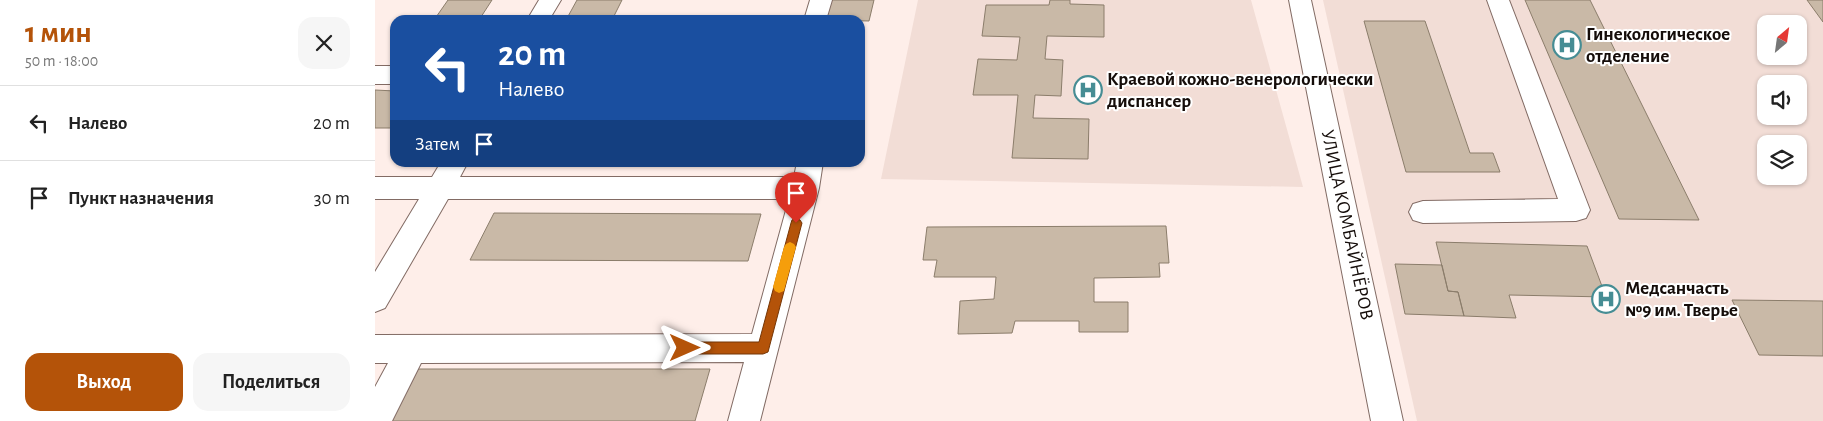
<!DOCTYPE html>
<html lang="ru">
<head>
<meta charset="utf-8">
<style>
  body { margin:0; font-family:"Alegreya Sans",sans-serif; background:#f6f6f6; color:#222; height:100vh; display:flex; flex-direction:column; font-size:19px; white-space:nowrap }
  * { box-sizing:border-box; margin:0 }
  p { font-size:16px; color:#767676 }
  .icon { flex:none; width:28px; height:28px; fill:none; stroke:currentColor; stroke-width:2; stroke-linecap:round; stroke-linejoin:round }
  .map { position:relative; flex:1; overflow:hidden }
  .side { display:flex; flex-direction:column; background:#fff; width:375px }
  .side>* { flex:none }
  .banner { position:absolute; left:15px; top:15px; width:475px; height:152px; border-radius:15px; box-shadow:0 1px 4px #0004; background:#1a4fa0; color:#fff; overflow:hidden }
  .needle { width:32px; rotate:29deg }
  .controls { position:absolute; left:1382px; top:15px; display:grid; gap:10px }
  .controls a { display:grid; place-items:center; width:50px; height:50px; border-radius:10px; background:#fff; box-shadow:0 1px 4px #0004; font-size:25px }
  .pin { position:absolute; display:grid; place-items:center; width:42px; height:42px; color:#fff; margin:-51px -21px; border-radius:50% 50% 50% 0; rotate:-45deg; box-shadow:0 0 5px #0007 }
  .pin .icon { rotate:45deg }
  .me { position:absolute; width:55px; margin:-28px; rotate:90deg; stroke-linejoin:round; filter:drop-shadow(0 0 4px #0008) }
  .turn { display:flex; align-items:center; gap:18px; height:105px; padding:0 25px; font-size:22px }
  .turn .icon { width:65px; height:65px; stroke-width:2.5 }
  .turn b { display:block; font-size:35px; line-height:42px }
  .then { display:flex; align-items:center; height:48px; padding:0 25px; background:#0003; gap:10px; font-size:19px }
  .round { display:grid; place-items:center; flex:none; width:52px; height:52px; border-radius:15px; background:#f6f6f6 }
  .head { display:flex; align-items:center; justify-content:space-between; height:85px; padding:0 25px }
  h1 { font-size:30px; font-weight:700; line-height:38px; color:#b45309 }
  .primary-button { display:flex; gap:10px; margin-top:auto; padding:10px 25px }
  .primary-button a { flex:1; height:58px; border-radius:15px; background:#b45309; color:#fff; font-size:20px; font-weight:700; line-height:58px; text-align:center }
  .primary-button a+a { background:#f6f6f6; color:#222 }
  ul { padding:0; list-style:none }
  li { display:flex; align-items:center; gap:15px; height:75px; padding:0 25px; border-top:1px solid #e0e0e0 }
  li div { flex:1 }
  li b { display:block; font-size:19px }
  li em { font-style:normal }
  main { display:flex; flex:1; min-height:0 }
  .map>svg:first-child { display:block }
  .built { fill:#f2ddd6; fill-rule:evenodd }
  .building { fill:#c9b9a7; stroke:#8b7d6b }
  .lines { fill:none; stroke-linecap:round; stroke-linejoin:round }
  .minor-casing { stroke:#826b64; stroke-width:2 }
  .minor { fill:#fff; fill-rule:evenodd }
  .route { fill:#b45309; stroke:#753606 }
  .slow { fill:#f59e0b }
  .labels { text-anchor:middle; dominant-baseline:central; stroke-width:4; stroke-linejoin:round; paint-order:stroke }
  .poi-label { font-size:19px; font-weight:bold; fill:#150d0a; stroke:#fff; text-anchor:start }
  .street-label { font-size:19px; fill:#150d0a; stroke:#fff }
</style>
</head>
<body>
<main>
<section class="side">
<div class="head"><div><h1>1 мин</h1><p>50 m · 18:00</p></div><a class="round"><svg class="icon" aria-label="close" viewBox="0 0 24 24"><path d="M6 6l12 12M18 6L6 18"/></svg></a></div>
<ul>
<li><svg class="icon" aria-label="left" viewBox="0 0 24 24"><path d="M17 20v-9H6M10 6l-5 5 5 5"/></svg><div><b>Налево</b></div><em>20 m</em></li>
<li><svg class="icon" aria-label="arrive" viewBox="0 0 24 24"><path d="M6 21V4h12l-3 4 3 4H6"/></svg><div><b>Пункт назначения</b></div><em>30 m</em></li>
</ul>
<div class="primary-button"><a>Выход</a><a>Поделиться</a></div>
</section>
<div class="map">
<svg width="1448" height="421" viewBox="0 0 1448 421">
  <rect width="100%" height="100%" fill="#feeee9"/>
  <path class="built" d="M 543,0 L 876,0 L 928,187 L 506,179 Z
    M 948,0 L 1448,0 L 1448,421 L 1042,421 ZM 1391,24 L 1424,24 L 1424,56 L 1391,56 ZM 1391,84 L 1424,84 L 1424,116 L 1391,116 ZM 1391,144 L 1424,144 L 1424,176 L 1391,176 Z"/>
  <path class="building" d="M 73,0 L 117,0 L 104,20 L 59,20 Z
    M 202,0 L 247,0 L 237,20 L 191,20 Z
    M 455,0 L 499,0 L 494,21 L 449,20 Z
    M 675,0 L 695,0 L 695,4 L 729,5 L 729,37 L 672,36 L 670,59 L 688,60 L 686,96 L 660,95 L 658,118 L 714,119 L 713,159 L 637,158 L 643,95 L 598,95 L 603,59 L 642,60 L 645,37 L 607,36 L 611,5 L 674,5 Z
    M 1150,0 L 1215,0 L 1324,220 L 1244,219 Z
    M 1432,0 L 1448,0 L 1448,22 Z
    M 989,21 L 1050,21 L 1095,153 L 1118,153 L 1125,172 L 1031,172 Z
    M 0,90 L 20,91 L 20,128 L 0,128 Z
    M 119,213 L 386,214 L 373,261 L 95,260 Z
    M 791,226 L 794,263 L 784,263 L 785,277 L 719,278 L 719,302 L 753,302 L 753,332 L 704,332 L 704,321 L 640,321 L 637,333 L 583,334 L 585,301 L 619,299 L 621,277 L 559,277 L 562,260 L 548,260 L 552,227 Z
    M 1061,242 L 1212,246 L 1231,297 L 1134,295 L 1141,318 L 1089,316 L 1083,292 L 1073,291 Z
    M 1020,264 L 1067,265 L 1073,291 L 1083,292 L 1089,316 L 1030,314 Z
    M 1357,300 L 1448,301 L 1448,356 L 1384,355 Z
    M 40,369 L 335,369 L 320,421 L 13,421 Z"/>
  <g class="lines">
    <defs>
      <path id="minor" d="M 164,0 L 186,0 L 174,20 L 152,20 Z
        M 435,0 L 457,0 L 451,20 L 429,20 Z
        M 914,0 L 936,0 L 1028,421 L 996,421 Z
        M 1112,0 L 1134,0 L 1215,210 L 1211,218 L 1201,221 L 1048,223 L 1038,220 L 1034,212 L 1038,204 L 1048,201 L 1183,199 Z
        M 0,66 L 20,66 L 20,84 L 0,84 Z
        M 66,162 L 93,162 L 85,177 L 419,177 L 422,162 L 448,162 L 444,188 L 385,421 L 353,421 L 369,362 L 46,363 L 17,421 L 0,421 L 0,387 L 13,363 L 0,363 L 0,335 L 377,334 L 414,199 L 73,199 L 10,308 L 0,312 L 0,272 L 44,199 L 0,199 L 0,177 L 57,177 Z"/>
    </defs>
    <use href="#minor" class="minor-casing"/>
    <use href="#minor" class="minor"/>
  </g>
  <path class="route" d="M 421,218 L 425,220 L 427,223 L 393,352 L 388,354 L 310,354 L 306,353 L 304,348 L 306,344 L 310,342 L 384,342 L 416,223 L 417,220 Z"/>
  <path class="slow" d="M 415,242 L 419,244 L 421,247 L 410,287 L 409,291 L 404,293 L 400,291 L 398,287 L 409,247 L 411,244 Z"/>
  <defs>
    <symbol id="hospital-ring" viewBox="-11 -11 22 22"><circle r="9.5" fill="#fff" stroke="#468d94" stroke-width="1.5"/><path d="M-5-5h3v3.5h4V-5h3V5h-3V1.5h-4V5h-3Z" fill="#468d94"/></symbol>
  </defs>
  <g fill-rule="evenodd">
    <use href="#hospital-ring" x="1176" y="29" width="32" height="32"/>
    <use href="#hospital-ring" x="697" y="74" width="32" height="32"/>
    <use href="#hospital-ring" x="1215" y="283" width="32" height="32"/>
  </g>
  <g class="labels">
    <g class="poi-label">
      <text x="1211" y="34">Гинекологическое<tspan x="1211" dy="22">отделение</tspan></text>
      <text x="732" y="79">Краевой кожно-венерологически<tspan x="732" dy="22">диспансер</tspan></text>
      <text x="1250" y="288">Медсанчасть<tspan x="1250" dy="22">№9 им. Тверье</tspan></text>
    </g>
    <g class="street-label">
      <text transform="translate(972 225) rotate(78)">УЛИЦА КОМБАЙНЁРОВ</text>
    </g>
  </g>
</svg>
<div class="controls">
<a><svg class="needle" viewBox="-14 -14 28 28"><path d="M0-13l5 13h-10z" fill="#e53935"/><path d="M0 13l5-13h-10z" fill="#767676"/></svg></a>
<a><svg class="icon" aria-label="sound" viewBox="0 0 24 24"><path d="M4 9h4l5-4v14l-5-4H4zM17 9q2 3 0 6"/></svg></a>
<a><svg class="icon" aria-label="layers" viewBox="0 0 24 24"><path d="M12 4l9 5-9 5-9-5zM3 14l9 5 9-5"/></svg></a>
</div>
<div class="pin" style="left:421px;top:223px;background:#d93025"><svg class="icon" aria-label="arrive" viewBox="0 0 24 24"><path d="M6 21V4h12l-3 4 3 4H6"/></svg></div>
<svg class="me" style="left:310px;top:348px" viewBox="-20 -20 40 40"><path d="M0-17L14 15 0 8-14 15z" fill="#b45309" stroke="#fff" stroke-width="4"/></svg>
<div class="banner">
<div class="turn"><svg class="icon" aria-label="left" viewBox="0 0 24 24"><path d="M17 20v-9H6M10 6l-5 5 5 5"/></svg><div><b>20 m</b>Налево</div></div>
<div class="then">Затем<svg class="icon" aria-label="arrive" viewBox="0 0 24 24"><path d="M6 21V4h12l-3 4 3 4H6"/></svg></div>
</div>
</div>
</main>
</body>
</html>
